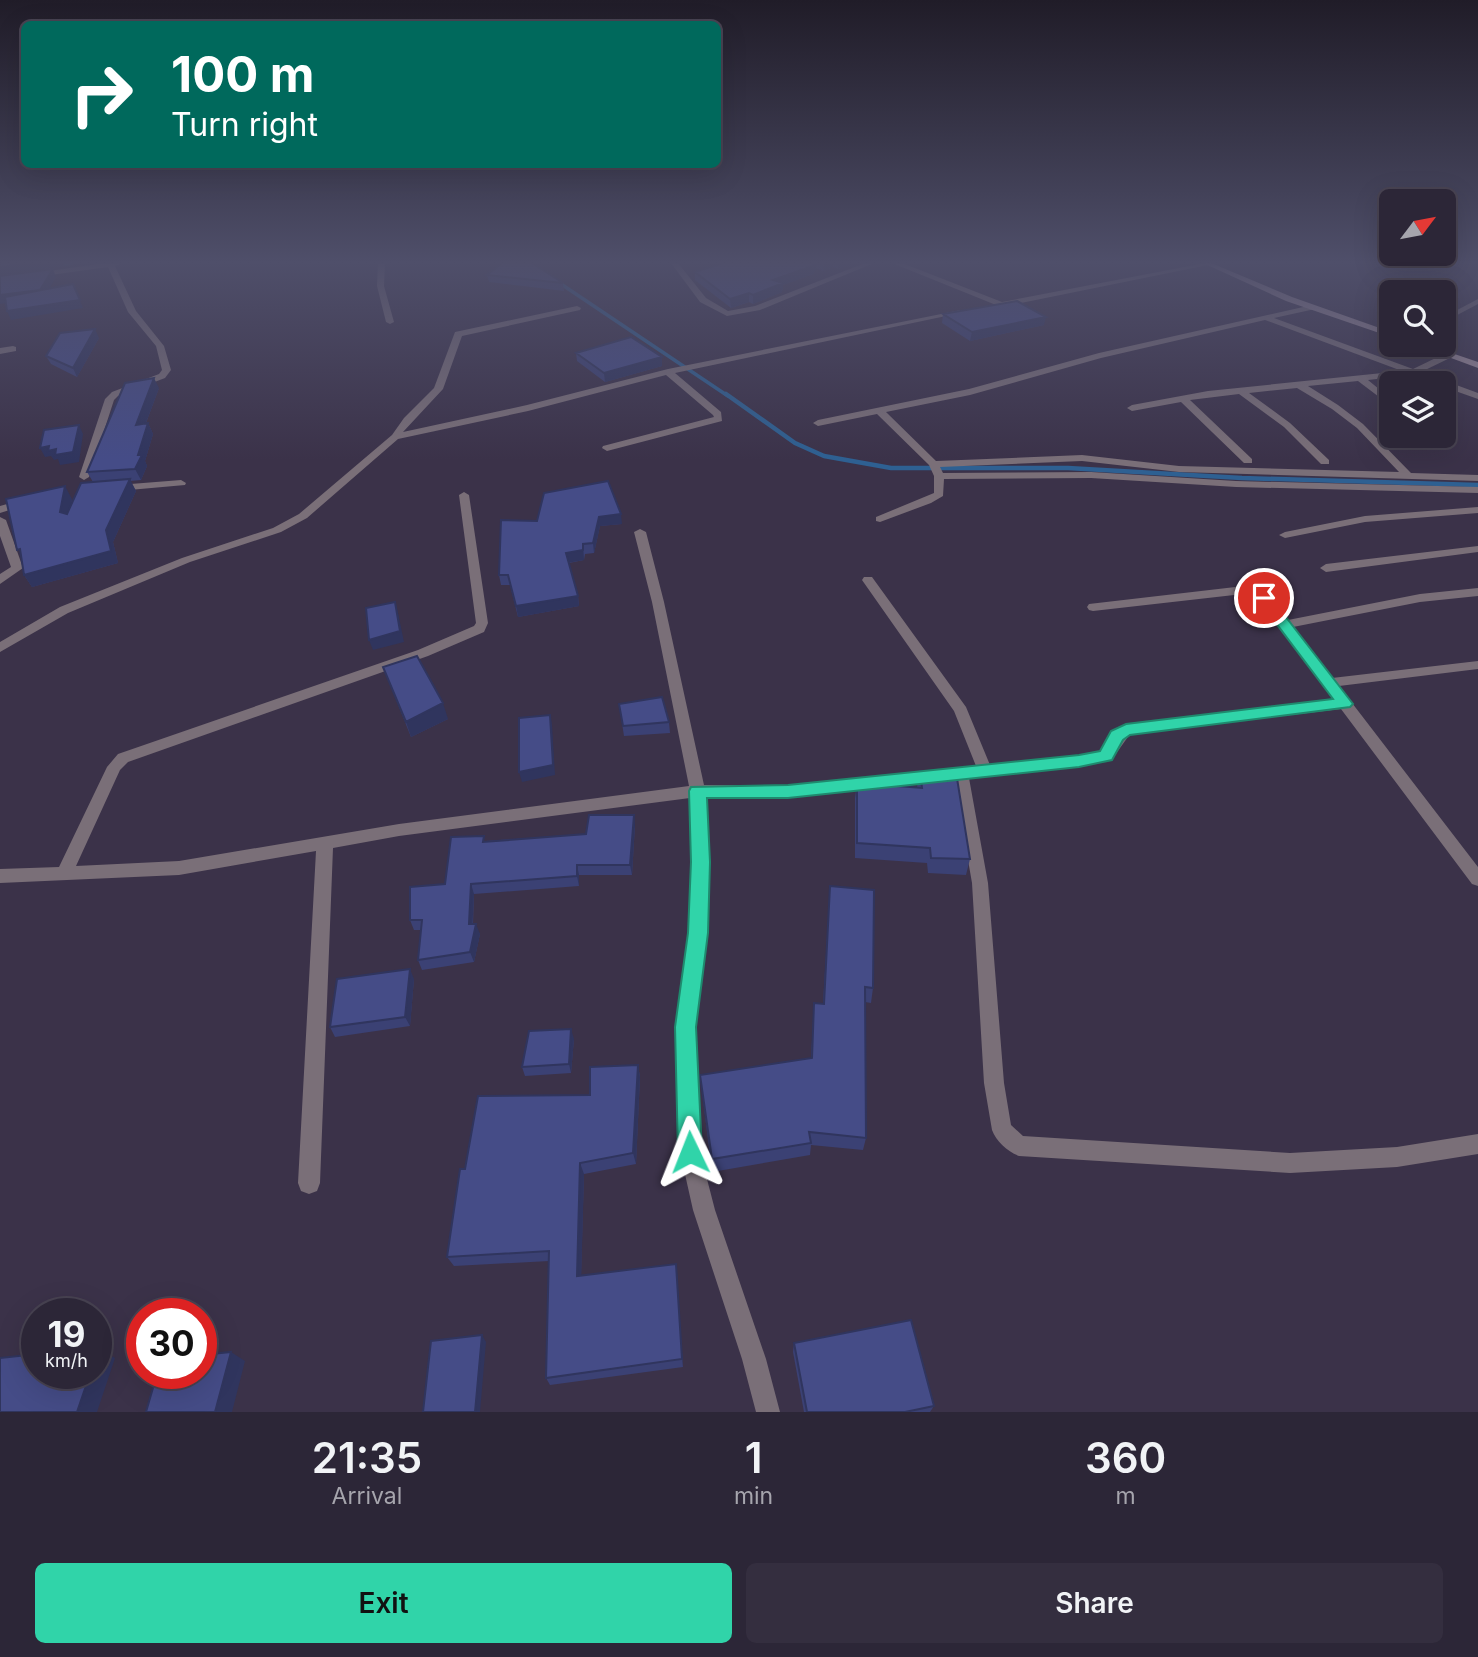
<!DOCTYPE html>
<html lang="en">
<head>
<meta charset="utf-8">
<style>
  body { margin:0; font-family:Inter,sans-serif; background:#342e3f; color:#f1f3f6; height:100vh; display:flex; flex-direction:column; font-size:26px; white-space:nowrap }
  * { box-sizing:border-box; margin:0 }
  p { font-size:23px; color:#a6a5ad }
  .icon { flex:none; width:38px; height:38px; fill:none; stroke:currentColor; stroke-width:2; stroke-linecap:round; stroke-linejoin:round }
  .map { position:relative; height:1412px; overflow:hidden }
  .sheet { display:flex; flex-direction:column; background:#2c2637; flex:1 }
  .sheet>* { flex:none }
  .top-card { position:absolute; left:21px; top:21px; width:700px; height:147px; border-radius:10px; box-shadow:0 7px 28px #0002,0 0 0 2px #484352; background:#00695c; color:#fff; overflow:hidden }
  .needle { width:46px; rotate:58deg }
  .fabs { position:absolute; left:1379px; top:189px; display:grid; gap:14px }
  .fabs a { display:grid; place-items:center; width:77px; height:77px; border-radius:10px; background:#2c2637; box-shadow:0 7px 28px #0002,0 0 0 2px #484352; font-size:35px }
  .speed { position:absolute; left:21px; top:1298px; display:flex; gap:14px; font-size:35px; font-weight:700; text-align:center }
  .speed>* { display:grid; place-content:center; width:91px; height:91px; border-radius:50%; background:#2c2637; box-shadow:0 7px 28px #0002,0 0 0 2px #484352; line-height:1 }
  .speed small { font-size:18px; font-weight:400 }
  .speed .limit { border:10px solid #d22; background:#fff; color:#111 }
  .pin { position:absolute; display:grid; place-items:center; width:60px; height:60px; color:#fff; margin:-30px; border:4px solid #fff; border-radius:50%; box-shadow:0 2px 7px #0007 }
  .me { position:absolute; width:77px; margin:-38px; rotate:358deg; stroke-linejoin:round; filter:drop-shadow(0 0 5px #0008) }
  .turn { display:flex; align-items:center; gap:24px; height:147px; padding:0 35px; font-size:32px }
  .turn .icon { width:91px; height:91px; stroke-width:2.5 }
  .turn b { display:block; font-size:49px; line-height:60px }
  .eta { display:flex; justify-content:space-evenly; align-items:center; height:119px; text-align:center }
  .eta b { font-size:42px; font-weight:600; line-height:49px }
  .button { display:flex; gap:14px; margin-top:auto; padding:14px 35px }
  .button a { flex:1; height:80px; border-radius:10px; background:#30d4a9; color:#111; font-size:28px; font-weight:600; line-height:80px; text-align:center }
  .button a+a { background:#342e3f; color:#f1f3f6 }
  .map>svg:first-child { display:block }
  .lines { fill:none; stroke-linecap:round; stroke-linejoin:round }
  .stream-far1 { stroke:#2e6092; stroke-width:3.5 }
  .stream { stroke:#2e6092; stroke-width:4.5 }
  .street { fill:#7a6f78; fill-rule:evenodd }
  .secondary { fill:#9f8e9c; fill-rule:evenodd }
  .wall { fill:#3b4174 }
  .shaded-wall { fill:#30355e }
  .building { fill:#454c87; stroke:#30355e; stroke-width:2 }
  .route { fill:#30d4a9; stroke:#1f8a6e; stroke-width:2 }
</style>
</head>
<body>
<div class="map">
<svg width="1478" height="1412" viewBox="0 0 1478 1412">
  <rect width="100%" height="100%" fill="#3b3249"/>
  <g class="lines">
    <path class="stream-far1" d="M 56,265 L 72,263
      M 558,282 L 728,396"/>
    <path class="stream" d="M 726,394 L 795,443 L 824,456 L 891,468 L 1068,468 L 1242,478 L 1478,485"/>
    <path class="street" d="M 105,263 L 122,263 L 115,266 L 136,311 L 164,346 L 171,370 L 165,378 L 118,396 L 114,400 L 89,477 L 84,480 L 79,477 L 105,399 L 112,392 L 159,374 L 162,370 L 156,346 L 128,312 L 108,267 L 0,282 L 0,278 Z
      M 378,263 L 385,263 L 384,286 L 394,322 L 390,324 L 386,322 L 377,286 Z
      M 671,263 L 678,263 L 706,298 L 728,311 L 755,306 L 865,263 L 874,263 L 760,310 L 727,316 L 700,302 Z
      M 892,263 L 902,263 L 1002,302 L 1205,263 L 1213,264 L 1001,307 Z
      M 1478,299 L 1478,304 L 1444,322 L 1444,317 Z
      M 1312,305 L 1316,307 L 1315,309 L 1274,318 L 1413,369 L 1446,353 L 1452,353 L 1452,357 L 1421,372 L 1478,393 L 1478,399 L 1444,387 L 1444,383 L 1434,383 L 1413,375 L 1368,380 L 1391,399 L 1391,406 L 1358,381 L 1308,386 L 1338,405 L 1363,424 L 1411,473 L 1478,475 L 1478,481 L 1179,472 L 1082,461 L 940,467 L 943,473 L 1091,472 L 1236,481 L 1478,487 L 1478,493 L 1236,487 L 1091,478 L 944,479 L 943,496 L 931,503 L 880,522 L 876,521 L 876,517 L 934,493 L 934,476 L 929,465 L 877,414 L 818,426 L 813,423 L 818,420 L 969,389 L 1099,353 ZM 1265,320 L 1402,371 L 1208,391 L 1132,405 L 1127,408 L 1132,411 L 1181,402 L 1244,463 L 1252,463 L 1252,459 L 1190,400 L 1239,394 L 1284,427 L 1321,464 L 1329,464 L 1329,460 L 1290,423 L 1249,393 L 1297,388 L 1332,409 L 1357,428 L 1399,472 L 1179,466 L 1082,455 L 936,461 L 886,412 L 970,395 L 1101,358 Z
      M 577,306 L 581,308 L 580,310 L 462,336 L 443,389 L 403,432 L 527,405 L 668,369 L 961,310 L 965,312 L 675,373 L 721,412 L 722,421 L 607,451 L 602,448 L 603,446 L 714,417 L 713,415 L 666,375 L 528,411 L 398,439 L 307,518 L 281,532 L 190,562 L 68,613 L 0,652 L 0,642 L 60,607 L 182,558 L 273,528 L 299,514 L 392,435 L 404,418 L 434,388 L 455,332 Z
      M 13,346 L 16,347 L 16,351 L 0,354 L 0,348 Z
      M 1429,436 L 1440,436 L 1447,442 L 1438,444 Z
      M 181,480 L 186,483 L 185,485 L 118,491 L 113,488 L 118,485 Z
      M 464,492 L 469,495 L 488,623 L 484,632 L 428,656 L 128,762 L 120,770 L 76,866 L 179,861 L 399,824 L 689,786 L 652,602 L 634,532 L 640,529 L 646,532 L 664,602 L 704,785 L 788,785 L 976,766 L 954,711 L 862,580 L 864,577 L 872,577 L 966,707 L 990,765 L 1096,753 C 1110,745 1111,729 1126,724 L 1334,700 L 1260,601 L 1243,594 L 1093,611 L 1089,610 L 1087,607 L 1089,604 L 1244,586 L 1268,595 L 1288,620 L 1420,594 L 1478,588 L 1478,596 L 1420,602 L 1293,627 L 1332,678 L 1478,661 L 1478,669 L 1339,686 L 1478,867 L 1478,886 L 1472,884 L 1341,709 L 1130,734 L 1115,755 L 1098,763 L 969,778 L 988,883 L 1004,1083 L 1011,1125 L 1023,1136 L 1290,1153 L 1397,1147 L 1478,1134 L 1478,1154 L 1397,1167 L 1290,1173 L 1019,1156 C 1008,1152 996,1141 992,1130 L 984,1083 L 972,883 L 954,779 L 788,797 L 706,797 L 708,862 L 707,933 L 695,1027 L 700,1152 L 715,1210 L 766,1359 L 780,1412 L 756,1412 L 742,1359 L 693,1210 L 680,1152 L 677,1027 L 689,933 L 692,862 L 690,798 L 399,836 L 333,848 L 320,1183 L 317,1191 L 309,1194 L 301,1191 L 298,1183 L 316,851 L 179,875 L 0,883 L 0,869 L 59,867 L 107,767 L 118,754 L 418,650 L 474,626 L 476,623 L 459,495 Z
      M 25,499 L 30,502 L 29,504 L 0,513 L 0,506 Z
      M 1478,507 L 1478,513 L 1365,522 L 1285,538 L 1279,535 L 1285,532 L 1365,516 Z
      M 0,517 L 6,520 L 23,568 L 0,584 L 0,574 L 11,567 L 0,536 Z
      M 1478,546 L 1478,552 L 1326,572 L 1320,568 L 1326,564 Z"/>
    <path class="secondary" d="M 1203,263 L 1211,263 L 1292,297 L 1391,332 L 1391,337 L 1286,301 Z
      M 1416,345 L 1428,345 L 1478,362 L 1478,368 Z"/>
  </g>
  <path class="wall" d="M 723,263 L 858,263 L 838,269 L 833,267 L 823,271 L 816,268 L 813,274 L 783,285 L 782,292 L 753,304 L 749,302 L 731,308 L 695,280 L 695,272 Z
    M 487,275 L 563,283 L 564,291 L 489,282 Z
    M 943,314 L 1044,325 L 970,341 L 942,323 Z
    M 99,338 L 77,377 L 51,364 L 46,356 Z
    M 576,353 L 662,366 L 605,382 L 577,361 Z
    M 159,388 L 146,423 L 148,423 L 153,434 L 145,461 L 147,466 L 141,480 L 130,481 L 136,491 L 113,542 L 118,563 L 32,587 L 24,575 L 72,499 L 71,506 L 93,482 L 87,472 Z
    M 501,520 L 622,524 L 600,526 L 594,553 L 585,554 L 584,560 L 569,563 L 578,596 L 579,606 L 518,617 L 510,585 L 501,585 L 499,575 Z
    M 383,667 L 448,719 L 411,737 Z
    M 619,704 L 669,722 L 670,733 L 624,736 Z
    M 920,771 L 970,859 L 966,875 L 928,873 L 927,863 L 855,858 L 855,798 L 857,783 L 917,787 Z
    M 635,825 L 632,875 L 579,875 L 579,886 L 474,894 L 473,924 L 480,934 L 474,962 L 422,970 L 418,960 L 421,930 L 414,930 L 410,920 L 485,841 L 586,834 Z
    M 830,886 L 873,988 L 871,1003 L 865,1002 L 866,1138 L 863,1150 L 811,1145 L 810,1155 L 712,1172 L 700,1075 L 811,1058 L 814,1003 L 823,1004 Z
    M 414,979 L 410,1026 L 335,1037 L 330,1027 Z
    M 574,1039 L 571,1073 L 525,1076 L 522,1067 Z
    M 638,1065 L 640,1077 L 636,1164 L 584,1174 L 581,1276 L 676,1264 L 683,1367 L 550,1385 L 546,1378 L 549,1261 L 454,1266 L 447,1257 L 465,1169 Z
    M 794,1343 L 934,1406 L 930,1412 L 804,1412 L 793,1352 Z"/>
  <path class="shaded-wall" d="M 33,263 L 65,263 L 63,266 L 0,275 L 0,267 Z
    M 815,263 L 817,263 L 816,268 L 813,274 L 783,285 L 782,292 L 753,304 L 753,295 L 773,280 Z
    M 824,263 L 833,263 L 833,267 L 823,271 Z
    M 839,263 L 858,263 L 838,269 Z
    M 53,269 L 56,277 L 44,298 L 0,304 L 0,295 Z
    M 73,284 L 83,308 L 11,320 L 7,311 Z
    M 749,293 L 749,302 L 731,308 L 730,299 Z
    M 1046,317 L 1044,325 L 970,341 L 972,332 Z
    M 95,329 L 99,338 L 77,377 L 73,368 Z
    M 662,357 L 662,366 L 605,382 L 604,373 Z
    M 154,378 L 159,388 L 141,436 L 136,425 Z
    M 148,423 L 153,434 L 145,461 L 147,466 L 141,480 L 135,469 L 138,455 Z
    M 79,425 L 83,434 L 79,462 L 60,465 L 58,459 L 54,460 L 51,456 L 45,457 L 40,448 Z
    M 130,479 L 136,491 L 113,542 L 118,563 L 32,587 L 24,575 Z
    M 65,486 L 72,499 L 67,525 L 60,512 Z
    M 621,514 L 622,524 L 600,526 L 594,553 L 593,543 L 599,517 Z
    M 583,544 L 584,560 L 567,563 L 566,553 Z
    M 578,596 L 579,606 L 518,617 L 516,606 Z
    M 395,602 L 398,613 L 404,642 L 373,650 L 369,640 Z
    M 443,703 L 448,719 L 411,737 L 406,722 Z
    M 550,715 L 552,725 L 555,775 L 522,782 L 519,772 Z
    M 634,815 L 635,825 L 632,875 L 630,865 Z
    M 577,865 L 579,875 L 579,886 L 577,876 Z
    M 471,884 L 474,894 L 472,934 L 469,924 Z
    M 476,924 L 480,934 L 474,962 L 470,952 Z
    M 410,969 L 414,979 L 410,1026 L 405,1017 Z
    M 571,1029 L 574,1039 L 571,1073 L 569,1064 Z
    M 638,1065 L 640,1077 L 636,1164 L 633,1153 Z
    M 580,1163 L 584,1174 L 581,1285 L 577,1276 Z
    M 676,1264 L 677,1273 L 683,1367 L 682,1359 Z
    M 482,1335 L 486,1342 L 480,1412 L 475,1412 Z
    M 98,1349 L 115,1358 L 97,1412 L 77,1412 L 90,1374 L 96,1374 L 96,1354 Z
    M 231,1352 L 245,1361 L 232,1412 L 215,1412 Z"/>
  <path class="building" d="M 0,263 L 33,263 L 0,267 Z
    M 502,263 L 532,263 L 563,283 L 487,275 Z
    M 723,263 L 815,263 L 813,266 L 773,280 L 783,283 L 753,295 L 749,293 L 730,299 L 695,272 Z
    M 53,269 L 40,290 L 0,295 L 0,276 Z
    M 73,284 L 80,300 L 7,311 L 5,297 Z
    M 1017,301 L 1046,317 L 972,332 L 943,314 Z
    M 95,329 L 73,368 L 46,356 L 60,333 Z
    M 631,337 L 662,357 L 604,373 L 576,353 Z
    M 154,378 L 136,425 L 148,423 L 138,455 L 142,455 L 135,469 L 87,472 L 125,383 Z
    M 79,425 L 73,452 L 55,455 L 56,449 L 48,451 L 49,446 L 40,448 L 44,430 Z
    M 130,479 L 106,530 L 111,551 L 24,575 L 20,549 L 17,550 L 6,499 L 65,486 L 60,512 L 67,514 L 81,483 Z
    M 608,481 L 621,514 L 599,517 L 593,543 L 583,544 L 583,550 L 566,553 L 578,596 L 516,606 L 508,575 L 499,575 L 501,520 L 537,521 L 544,493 Z
    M 395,602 L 400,631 L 369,640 L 366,608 Z
    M 417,656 L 443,703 L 406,722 L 383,667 Z
    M 662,697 L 669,722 L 623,726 L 619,704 Z
    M 550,715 L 553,765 L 519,772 L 519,718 Z
    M 920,771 L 956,772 L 970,859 L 931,858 L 930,848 L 857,843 L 857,783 L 922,788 Z
    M 589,815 L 634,815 L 630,865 L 577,865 L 577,876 L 471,884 L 469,924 L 476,924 L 470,952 L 418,960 L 422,920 L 410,920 L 410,887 L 445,884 L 451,837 L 484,836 L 483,842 L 586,834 Z
    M 830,886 L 874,890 L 873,988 L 865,987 L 866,1138 L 809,1132 L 811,1143 L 712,1159 L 700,1075 L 812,1058 L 814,1003 L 824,1004 Z
    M 410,969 L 405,1017 L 330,1027 L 337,979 Z
    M 571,1029 L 569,1064 L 522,1067 L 529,1031 Z
    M 638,1065 L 633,1153 L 580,1163 L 577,1276 L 676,1264 L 682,1359 L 546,1378 L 549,1251 L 447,1257 L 460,1169 L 465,1169 L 478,1096 L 590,1095 L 590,1067 Z
    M 911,1320 L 934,1406 L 905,1412 L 807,1412 L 794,1343 Z
    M 482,1335 L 475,1412 L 423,1412 L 431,1341 Z
    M 231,1352 L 215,1412 L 146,1412 L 157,1374 L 201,1374 L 201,1355 Z
    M 37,1354 L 37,1374 L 90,1374 L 77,1412 L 0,1412 L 0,1358 Z"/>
  <linearGradient id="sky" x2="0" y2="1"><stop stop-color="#201c28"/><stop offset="0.57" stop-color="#4f4f6a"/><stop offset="1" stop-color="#4f4f6a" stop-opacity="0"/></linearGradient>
  <rect width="1478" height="460" fill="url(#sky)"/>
  <path class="route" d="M 1264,594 L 1269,595 L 1350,700 L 1353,704 L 1350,707 L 1130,735 L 1123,740 L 1112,760 L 1079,767 L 788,798 L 707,798 L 710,862 L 708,933 L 696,1027 L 702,1152 L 698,1160 L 690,1164 L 681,1160 L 678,1152 L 675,1027 L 688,933 L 691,862 L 689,791 L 691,787 L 788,785 L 1079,755 L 1100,751 L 1111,731 L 1126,724 L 1333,699 L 1257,598 Z"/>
</svg>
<div class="fabs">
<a><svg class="needle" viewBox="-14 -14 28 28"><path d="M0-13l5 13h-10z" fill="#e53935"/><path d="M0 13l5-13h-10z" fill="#a6a5ad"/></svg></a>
<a><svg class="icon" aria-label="search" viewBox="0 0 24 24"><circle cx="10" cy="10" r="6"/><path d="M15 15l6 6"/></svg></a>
<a><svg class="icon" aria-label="layers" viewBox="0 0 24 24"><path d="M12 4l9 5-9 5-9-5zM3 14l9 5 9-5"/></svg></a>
</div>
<div class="speed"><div>19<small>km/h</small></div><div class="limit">30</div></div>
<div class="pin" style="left:1264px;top:598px;background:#d93025"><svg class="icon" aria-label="arrive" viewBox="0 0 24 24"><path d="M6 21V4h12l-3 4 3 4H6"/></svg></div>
<svg class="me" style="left:690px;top:1152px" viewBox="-20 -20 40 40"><path d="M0-17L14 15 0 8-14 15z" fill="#30d4a9" stroke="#fff" stroke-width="4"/></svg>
<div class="top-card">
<div class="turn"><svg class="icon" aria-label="right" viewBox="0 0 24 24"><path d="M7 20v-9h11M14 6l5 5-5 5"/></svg><div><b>100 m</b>Turn right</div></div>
</div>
</div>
<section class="sheet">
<div class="eta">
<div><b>21:35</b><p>Arrival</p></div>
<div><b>1</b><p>min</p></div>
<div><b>360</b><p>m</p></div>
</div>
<div class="button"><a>Exit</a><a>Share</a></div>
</section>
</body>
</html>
